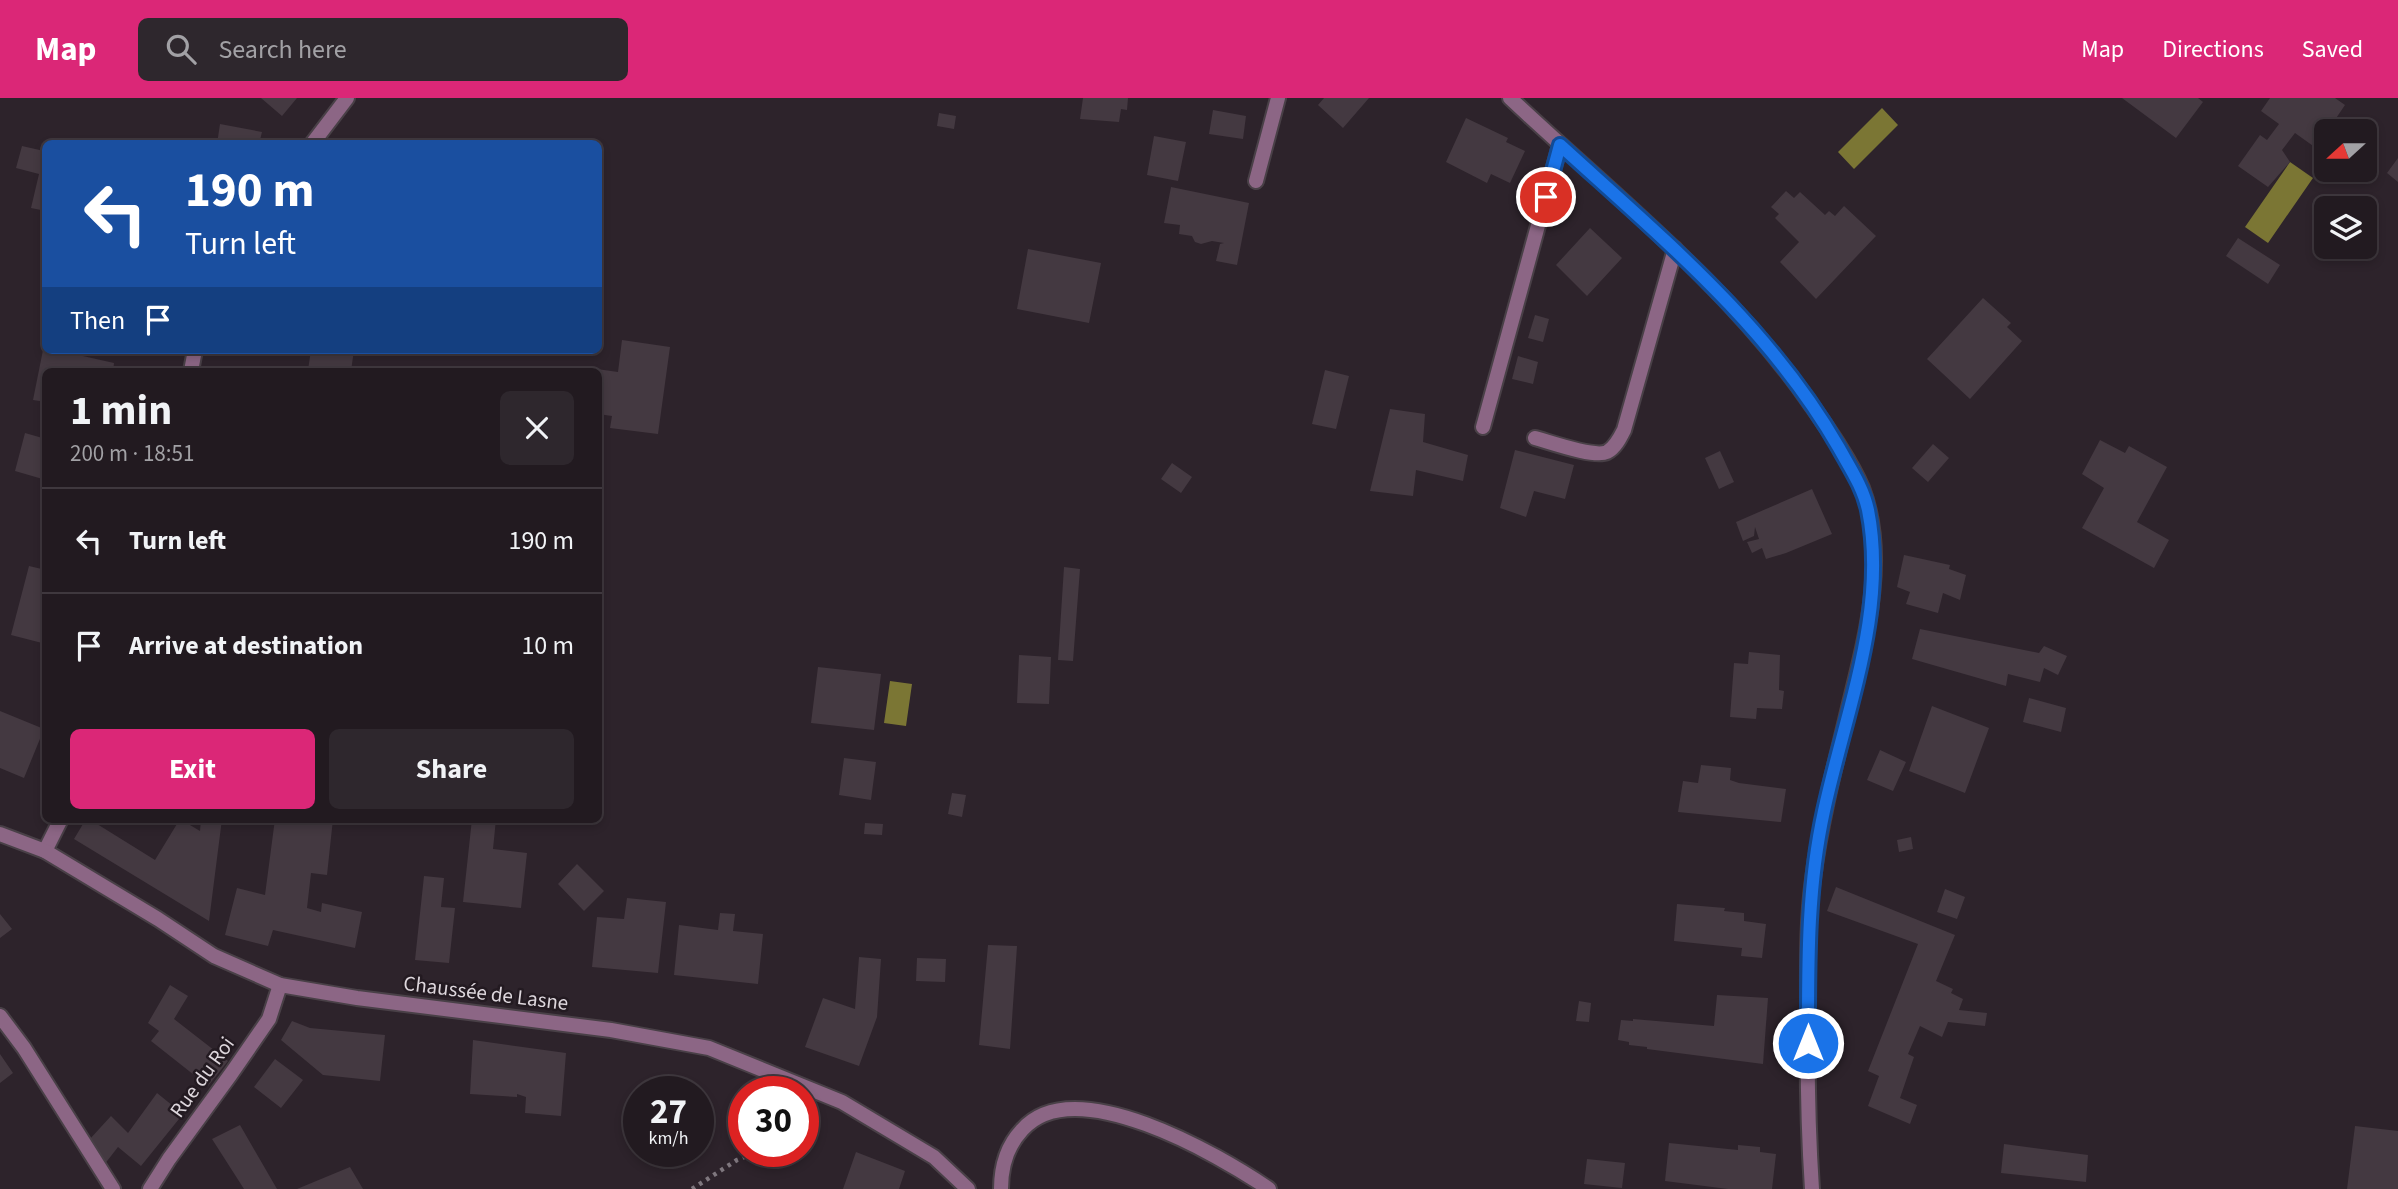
<!DOCTYPE html>
<html lang="en">
<head>
<meta charset="utf-8">
<style>
  body { margin:0; font-family:"Source Sans 3",sans-serif; background:#2e272d; color:#f1f3f6; height:100vh; display:flex; flex-direction:column; font-size:26px; white-space:nowrap }
  * { box-sizing:border-box; margin:0 }
  p { font-size:23px; color:#a2a1a5 }
  .icon { flex:none; width:38px; height:38px; fill:none; stroke:currentColor; stroke-width:2; stroke-linecap:round; stroke-linejoin:round }
  .map { position:relative; flex:1; overflow:hidden }
  .side { position:absolute; left:42px; top:270px; width:560px; height:455px; display:flex; flex-direction:column; background:#221a20; border-radius:10px; box-shadow:0 4px 10px #0003,0 0 0 2px #3f383e }
  .side>* { flex:none }
  .top-card { position:absolute; left:42px; top:42px; width:560px; height:214px; border-radius:10px; box-shadow:0 4px 10px #0003,0 0 0 2px #3f383e; background:#1a4fa0; color:#fff; overflow:hidden }
  .needle { width:46px; rotate:249deg }
  .buttons { position:absolute; left:2314px; top:21px; display:grid; gap:14px }
  .buttons a { display:grid; place-items:center; width:63px; height:63px; border-radius:10px; background:#221a20; box-shadow:0 4px 10px #0003,0 0 0 2px #3f383e; font-size:35px }
  .speed { position:absolute; left:623px; top:978px; display:flex; gap:14px; font-size:35px; font-weight:700; text-align:center }
  .speed>* { display:grid; place-content:center; width:91px; height:91px; border-radius:50%; background:#221a20; box-shadow:0 4px 10px #0003,0 0 0 2px #3f383e; line-height:1 }
  .speed small { font-size:18px; font-weight:400 }
  .speed .limit { border:10px solid #d22; background:#fff; color:#111 }
  .pin { position:absolute; display:grid; place-items:center; width:60px; height:60px; color:#fff; margin:-30px; border:4px solid #fff; border-radius:50%; box-shadow:0 2px 7px #0007 }
  .me { position:absolute; width:77px; margin:-38px; rotate:0deg; stroke-linejoin:round; filter:drop-shadow(0 0 5px #0008) }
  .turn { display:flex; align-items:center; gap:24px; height:147px; padding:0 28px; font-size:32px }
  .turn .icon { width:91px; height:91px; stroke-width:2.5 }
  .turn b { display:block; font-size:49px; line-height:60px }
  .then { display:flex; align-items:center; height:66px; padding:0 28px; background:#0003; gap:14px; font-size:26px }
  .round { display:grid; place-items:center; flex:none; width:74px; height:74px; border-radius:10px; background:#2e272d }
  .overview { display:flex; align-items:center; justify-content:space-between; height:119px; padding:0 28px }
  h1 { font-size:42px; font-weight:700; line-height:52px }
  .button { display:flex; gap:14px; margin-top:auto; padding:14px 28px }
  .button a { flex:1; height:80px; border-radius:10px; background:#db2777; color:#fff; font-size:28px; font-weight:700; line-height:80px; text-align:center }
  .button a+a { background:#2e272d; color:#f1f3f6 }
  ul { padding:0; list-style:none }
  li { display:flex; align-items:center; gap:21px; height:105px; padding:0 28px; border-top:2px solid #3f383e }
  li div { flex:1 }
  li b { display:block; font-size:26px }
  li em { font-style:normal }
  header { display:flex; align-items:center; gap:42px; box-sizing:border-box; height:98px; padding:0 35px; background:#db2777; color:#fff }
  header strong { font-size:33px }
  nav { display:flex; gap:38px; margin-inline-start:auto; font-size:24px }
  .search { width:490px; height:63px; background:#2e272d; display:flex; align-items:center; gap:18px; box-sizing:border-box; padding:0 24px; border-radius:10px; color:#a2a1a5; font-size:26px }
  .map>svg:first-child { display:block }
  .water { fill:#7b7634 }
  .building { fill:#443941 }
  .lines { fill:none; stroke-linecap:round; stroke-linejoin:round }
  .service-casing { stroke:#494047; stroke-width:18 }
  .minor-casing { stroke:#494047; stroke-width:18 }
  .tertiary-casing { stroke:#494047; stroke-width:18 }
  .path { stroke:#7f777e; stroke-width:4.5; stroke-dasharray:3.5 5; stroke-linecap:butt }
  .service { stroke:#8c6685; stroke-width:14 }
  .minor { stroke:#8c6685; stroke-width:14 }
  .tertiary { stroke:#8c6685; stroke-width:14 }
  .route-casing { stroke:#114b97; stroke-width:18 }
  .route { stroke:#1a73e8; stroke-width:12 }
  .labels { text-anchor:middle; dominant-baseline:central; stroke-width:5; stroke-linejoin:round; paint-order:stroke }
  .street-label { font-size:21px; fill:#ddd6dc; stroke:#231a21 }
</style>
</head>
<body>
<header>
<strong>Map</strong>
<div class="search"><svg class="icon" aria-label="search" viewBox="0 0 24 24"><circle cx="10" cy="10" r="6"/><path d="M15 15l6 6"/></svg>Search here</div>
<nav><a>Map</a><a>Directions</a><a>Saved</a></nav>
</header>
<div class="map">
<svg width="2398" height="1091" viewBox="0 0 2398 1091">
  <rect width="100%" height="100%" fill="#2d232b"/>
  <path class="water" d="M 1882,10 L 1898,27 L 1854,71 L 1838,54 Z
    M 2290,64 L 2313,80 L 2268,145 L 2245,129 Z
    M 890,583 L 912,586 L 906,628 L 884,625 Z"/>
  <path class="building" d="M 261,0 L 297,0 L 282,18 Z
    M 1083,0 L 1128,0 L 1127,12 L 1121,11 L 1119,24 L 1080,21 Z
    M 1324,0 L 1369,0 L 1343,30 L 1318,7 Z
    M 2122,0 L 2198,0 L 2203,4 L 2176,40 Z
    M 2270,0 L 2335,0 L 2345,7 L 2316,50 L 2295,35 L 2282,52 L 2290,64 L 2268,89 L 2238,68 L 2260,37 L 2267,42 L 2279,26 L 2261,13 Z
    M 1213,12 L 1246,18 L 1243,41 L 1209,36 Z
    M 939,15 L 956,18 L 954,31 L 937,28 Z
    M 1466,20 L 1508,40 L 1506,44 L 1525,53 L 1510,85 L 1491,76 L 1487,85 L 1446,64 Z
    M 220,26 L 262,34 L 259,46 L 217,46 Z
    M 1154,38 L 1186,44 L 1178,83 L 1147,77 Z
    M 22,48 L 44,53 L 46,113 L 31,110 L 39,76 L 16,70 Z
    M 2398,60 L 2398,84 L 2387,75 Z
    M 1171,89 L 1249,105 L 1237,167 L 1216,163 L 1220,146 L 1224,145 L 1212,143 L 1201,146 L 1195,144 L 1192,138 L 1179,136 L 1180,127 L 1164,125 Z
    M 1786,93 L 1794,100 L 1800,94 L 1825,117 L 1829,113 L 1835,118 L 1844,108 L 1876,138 L 1816,201 L 1780,164 L 1799,144 L 1775,120 L 1779,116 L 1771,109 Z
    M 1590,130 L 1622,160 L 1587,198 L 1556,167 Z
    M 2238,140 L 2280,167 L 2268,186 L 2226,158 Z
    M 1028,151 L 1101,165 L 1089,225 L 1017,211 Z
    M 1983,200 L 2011,225 L 2007,229 L 2022,243 L 1970,301 L 1927,261 Z
    M 1535,217 L 1549,221 L 1543,244 L 1528,240 Z
    M 622,242 L 670,249 L 658,336 L 610,330 L 612,318 L 598,316 L 598,273 L 582,273 L 583,269 L 618,274 Z
    M 43,252 L 56,252 L 114,265 L 113,273 L 46,273 L 46,304 L 33,302 Z
    M 311,252 L 354,252 L 351,273 L 308,272 Z
    M 1518,258 L 1538,264 L 1533,286 L 1512,281 Z
    M 1325,272 L 1349,278 L 1336,331 L 1312,326 Z
    M 1390,311 L 1425,316 L 1423,344 L 1468,357 L 1463,383 L 1416,372 L 1413,398 L 1370,393 Z
    M 25,335 L 46,341 L 46,382 L 15,373 Z
    M 2100,342 L 2125,355 L 2129,348 L 2167,369 L 2137,424 L 2169,442 L 2154,470 L 2082,430 L 2104,390 L 2082,376 Z
    M 1933,346 L 1949,360 L 1928,384 L 1912,370 Z
    M 1515,352 L 1574,367 L 1565,401 L 1534,393 L 1526,419 L 1500,410 Z
    M 1720,353 L 1734,384 L 1719,391 L 1705,360 Z
    M 1172,365 L 1192,379 L 1181,395 L 1161,381 Z
    M 1812,391 L 1832,436 L 1786,455 L 1766,461 L 1762,450 L 1752,455 L 1747,444 L 1759,441 L 1755,429 L 1754,438 L 1743,443 L 1736,424 Z
    M 1904,457 L 1950,467 L 1949,471 L 1966,477 L 1960,502 L 1943,495 L 1938,515 L 1906,506 L 1910,494 L 1897,489 Z
    M 29,468 L 46,472 L 46,546 L 11,537 Z
    M 1064,469 L 1080,471 L 1073,563 L 1058,562 Z
    M 1920,531 L 2039,555 L 2044,548 L 2067,558 L 2058,577 L 2044,570 L 2040,584 L 2008,576 L 2006,588 L 1912,561 Z
    M 1749,554 L 1780,557 L 1779,592 L 1784,593 L 1782,611 L 1757,610 L 1756,621 L 1730,619 L 1734,565 L 1748,566 Z
    M 1019,557 L 1051,559 L 1049,606 L 1017,605 Z
    M 818,569 L 881,576 L 874,632 L 811,625 Z
    M 2029,600 L 2066,610 L 2061,634 L 2023,624 Z
    M 1932,608 L 1989,630 L 1965,695 L 1909,673 Z
    M 0,613 L 44,631 L 24,680 L 0,670 Z
    M 1880,652 L 1906,664 L 1893,693 L 1867,682 Z
    M 844,660 L 876,664 L 871,702 L 839,697 Z
    M 1701,667 L 1731,670 L 1730,682 L 1739,685 L 1786,691 L 1781,724 L 1678,714 L 1683,683 L 1698,685 Z
    M 952,695 L 966,697 L 962,719 L 948,716 Z
    M 86,721 L 89,721 L 155,762 L 180,721 L 200,733 L 201,721 L 222,721 L 209,823 L 74,741 Z
    M 275,721 L 333,721 L 327,777 L 311,775 L 307,810 L 321,814 L 322,805 L 362,814 L 355,850 L 273,832 L 268,848 L 225,837 L 237,790 L 265,797 Z
    M 472,721 L 496,721 L 493,751 L 527,755 L 521,810 L 463,804 Z
    M 865,725 L 883,726 L 882,737 L 864,736 Z
    M 1911,739 L 1913,751 L 1899,754 L 1897,742 Z
    M 577,766 L 604,793 L 584,813 L 558,786 Z
    M 424,778 L 444,780 L 441,809 L 455,810 L 449,865 L 415,862 Z
    M 1836,789 L 1955,837 L 1936,883 L 1953,891 L 1951,895 L 1963,901 L 1959,912 L 1987,915 L 1985,928 L 1948,924 L 1942,939 L 1920,928 L 1908,956 L 1914,959 L 1900,1000 L 1917,1007 L 1910,1026 L 1868,1008 L 1879,978 L 1868,973 L 1918,846 L 1827,813 Z
    M 1945,791 L 1965,799 L 1957,821 L 1937,814 Z
    M 627,800 L 666,804 L 658,875 L 592,869 L 597,819 L 624,821 Z
    M 1677,806 L 1725,810 L 1724,813 L 1744,815 L 1744,823 L 1766,826 L 1762,860 L 1741,858 L 1742,850 L 1674,843 Z
    M 720,815 L 735,816 L 733,833 L 763,836 L 758,886 L 674,877 L 679,827 L 718,832 Z
    M 0,816 L 12,831 L 0,840 Z
    M 988,847 L 1017,848 L 1010,951 L 979,947 Z
    M 859,859 L 881,861 L 877,919 L 859,968 L 805,949 L 823,900 L 855,911 Z
    M 917,860 L 946,861 L 945,884 L 916,883 Z
    M 170,887 L 188,898 L 174,921 L 228,963 L 208,988 L 151,943 L 159,933 L 148,925 Z
    M 1717,897 L 1768,900 L 1763,966 L 1647,951 L 1647,949 L 1629,947 L 1629,944 L 1618,942 L 1621,922 L 1633,923 L 1633,921 L 1714,928 Z
    M 1579,903 L 1591,905 L 1589,924 L 1576,923 Z
    M 292,923 L 310,930 L 385,937 L 380,983 L 323,977 L 281,942 Z
    M 473,942 L 566,955 L 561,1018 L 525,1015 L 526,999 L 517,996 L 517,999 L 470,996 Z
    M 0,956 L 13,975 L 0,985 Z
    M 275,961 L 303,982 L 281,1010 L 254,989 Z
    M 157,995 L 183,1016 L 141,1068 L 118,1049 L 104,1067 L 89,1042 L 111,1018 L 128,1035 Z
    M 240,1027 L 277,1091 L 244,1091 L 212,1041 Z
    M 2355,1028 L 2398,1033 L 2398,1091 L 2347,1091 Z
    M 1669,1045 L 1738,1052 L 1738,1047 L 1760,1049 L 1760,1054 L 1776,1056 L 1772,1091 L 1728,1091 L 1665,1083 Z
    M 2004,1046 L 2088,1057 L 2086,1084 L 2001,1075 Z
    M 856,1054 L 905,1073 L 899,1091 L 843,1091 Z
    M 1587,1061 L 1625,1065 L 1622,1090 L 1584,1086 Z
    M 350,1069 L 363,1091 L 297,1091 Z"/>
  <g class="lines">
    <defs>
      <path id="service" d="M 1256,83 L 1278,0
        M 1483,329 L 1560,47
        M 1535,340 C 1550,344 1594,360 1607,354 C 1615,350 1620,340 1624,332 L 1675,151
        M 1001,1091 C 1001,1069 1007,1048 1022,1032 C 1074,972 1219,1057 1269,1091"/>
      <path id="minor" d="M 1510,0 C 1614,98 1728,187 1810,305 C 1828,331 1850,362 1862,390 C 1890,463 1863,550 1846,622 C 1833,675 1820,727 1813,781 C 1807,824 1808,867 1808,911 C 1807,971 1808,1031 1812,1091
        M 312,46 L 347,0
        M 191,273 L 195,252
        M 45,753 L 61,721
        M 0,918 L 24,950 L 113,1091
        M 150,1091 L 169,1061 L 231,976 L 269,921 L 280,887"/>
      <path id="tertiary" d="M 0,736 L 45,753 L 158,821 L 214,858 L 280,887 L 357,900 L 611,932 L 709,950 L 842,1004 L 934,1059 L 968,1091"/>
    </defs>
    <use href="#service" class="service-casing"/>
    <use href="#minor" class="minor-casing"/>
    <use href="#tertiary" class="tertiary-casing"/>
    <path class="path" d="M 803,1033 L 820,1021
      M 692,1091 L 737,1062 L 757,1054"/>
    <use href="#service" class="service"/>
    <use href="#minor" class="minor"/>
    <use href="#tertiary" class="tertiary"/>
  </g>
  <g class="lines">
    <defs>
      <path id="route" d="M 1546,99 L 1560,47 C 1662,140 1770,229 1839,350 C 1850,370 1863,389 1868,412 C 1888,513 1845,615 1824,713 C 1807,790 1808,867 1808,945"/>
    </defs>
    <use href="#route" class="route-casing"/>
    <use href="#route" class="route"/>
  </g>
  <g class="labels">
    <g class="street-label">
      <text transform="translate(486 895) rotate(7)">Chaussée de Lasne</text>
      <text transform="translate(202 979) rotate(-54)">Rue du Roi</text>
    </g>
  </g>
</svg>
<div class="buttons">
<a><svg class="needle" viewBox="-14 -14 28 28"><path d="M0-13l5 13h-10z" fill="#e53935"/><path d="M0 13l5-13h-10z" fill="#a2a1a5"/></svg></a>
<a><svg class="icon" aria-label="layers" viewBox="0 0 24 24"><path d="M12 4l9 5-9 5-9-5zM3 14l9 5 9-5"/></svg></a>
</div>
<div class="speed"><div>27<small>km/h</small></div><div class="limit">30</div></div>
<div class="pin" style="left:1546px;top:99px;background:#d93025"><svg class="icon" aria-label="arrive" viewBox="0 0 24 24"><path d="M6 21V4h12l-3 4 3 4H6"/></svg></div>
<svg class="me" style="left:1808px;top:945px" viewBox="-20 -20 40 40"><circle r="17" fill="#1a73e8" stroke="#fff" stroke-width="3"/><path d="M0-11L8 9 0 5-8 9z" fill="#fff"/></svg>
<div class="top-card">
<div class="turn"><svg class="icon" aria-label="left" viewBox="0 0 24 24"><path d="M17 20v-9H6M10 6l-5 5 5 5"/></svg><div><b>190 m</b>Turn left</div></div>
<div class="then">Then<svg class="icon" aria-label="arrive" viewBox="0 0 24 24"><path d="M6 21V4h12l-3 4 3 4H6"/></svg></div>
</div>
<section class="side">
<div class="overview"><div><h1>1 min</h1><p>200 m · 18:51</p></div><a class="round"><svg class="icon" aria-label="close" viewBox="0 0 24 24"><path d="M6 6l12 12M18 6L6 18"/></svg></a></div>
<ul>
<li><svg class="icon" aria-label="left" viewBox="0 0 24 24"><path d="M17 20v-9H6M10 6l-5 5 5 5"/></svg><div><b>Turn left</b></div><em>190 m</em></li>
<li><svg class="icon" aria-label="arrive" viewBox="0 0 24 24"><path d="M6 21V4h12l-3 4 3 4H6"/></svg><div><b>Arrive at destination</b></div><em>10 m</em></li>
</ul>
<div class="button"><a>Exit</a><a>Share</a></div>
</section>
</div>
</body>
</html>
